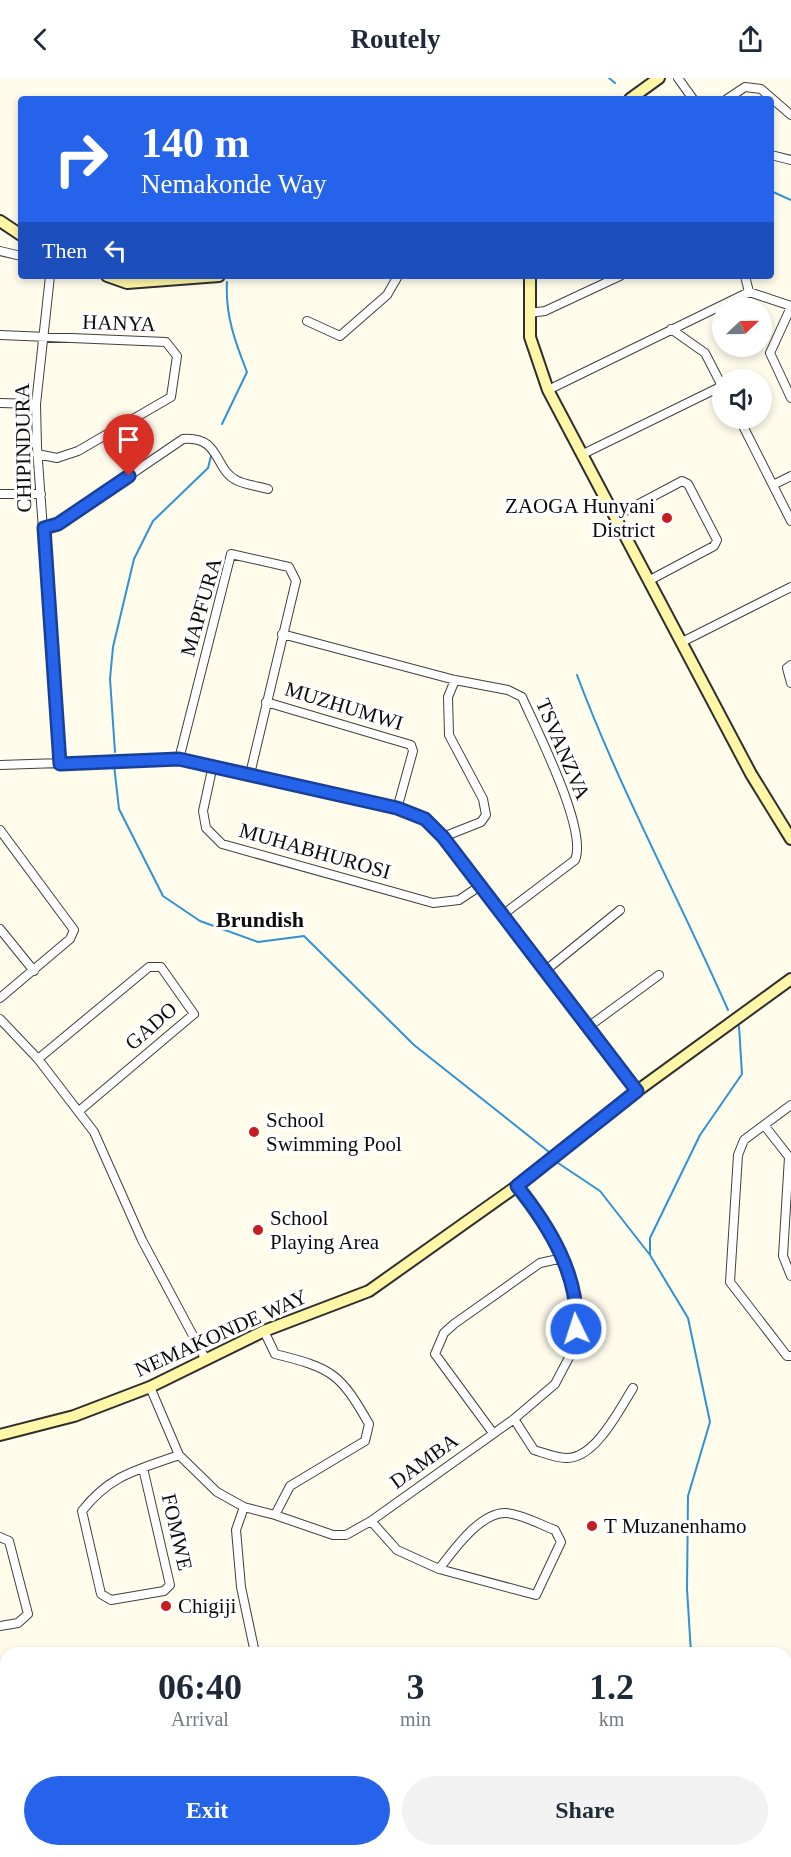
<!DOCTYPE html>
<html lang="en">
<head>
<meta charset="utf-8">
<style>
  body { margin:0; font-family:Georgia,serif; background:#f2f2f3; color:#1f2937; height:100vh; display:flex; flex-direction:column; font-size:22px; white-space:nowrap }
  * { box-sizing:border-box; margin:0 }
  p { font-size:20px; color:#747a83 }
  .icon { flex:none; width:33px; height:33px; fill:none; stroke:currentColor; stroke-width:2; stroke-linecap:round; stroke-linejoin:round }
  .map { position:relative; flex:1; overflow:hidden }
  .details { position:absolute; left:0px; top:1569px; width:792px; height:210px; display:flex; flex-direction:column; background:#fff; border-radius:18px 18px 0 0; box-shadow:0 3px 9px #0003 }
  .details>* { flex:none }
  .guide { position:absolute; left:18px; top:18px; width:756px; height:183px; border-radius:6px; box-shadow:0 3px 9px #0003; background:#2563eb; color:#fff; overflow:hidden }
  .needle { width:39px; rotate:68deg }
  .fabs { position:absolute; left:712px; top:219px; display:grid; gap:12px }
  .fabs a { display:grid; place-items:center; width:60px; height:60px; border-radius:50%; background:#fff; box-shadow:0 3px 9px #0003; font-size:30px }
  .pin { position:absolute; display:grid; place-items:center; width:51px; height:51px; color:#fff; margin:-62px -26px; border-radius:50% 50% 50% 0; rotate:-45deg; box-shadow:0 0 6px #0007 }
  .pin .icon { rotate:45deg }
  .me { position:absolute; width:66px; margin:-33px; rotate:356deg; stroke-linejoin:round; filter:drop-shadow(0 0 4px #0008) }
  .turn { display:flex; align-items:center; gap:21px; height:126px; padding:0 24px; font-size:27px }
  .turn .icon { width:78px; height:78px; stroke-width:2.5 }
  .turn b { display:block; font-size:42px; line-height:51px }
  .then { display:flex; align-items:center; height:57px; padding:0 24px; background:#0003; gap:12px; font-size:22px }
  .eta { display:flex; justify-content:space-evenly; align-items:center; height:102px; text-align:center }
  .eta b { font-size:36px; font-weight:700; line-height:42px }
  .cta { display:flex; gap:12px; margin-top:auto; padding:12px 24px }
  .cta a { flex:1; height:69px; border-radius:36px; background:#2563eb; color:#fff; font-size:24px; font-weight:700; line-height:69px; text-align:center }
  .cta a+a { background:#f2f2f3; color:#1f2937 }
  header { display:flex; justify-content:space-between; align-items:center; height:78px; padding:0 24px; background:#fff; font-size:27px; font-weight:700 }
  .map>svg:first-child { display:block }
  .water { fill:#addcfb; stroke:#2e92d7; stroke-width:1.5 }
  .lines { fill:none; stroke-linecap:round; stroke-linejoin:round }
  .stream { stroke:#2e92d7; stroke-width:2 }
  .street-casing { stroke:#404040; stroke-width:10 }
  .secondary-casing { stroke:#2f2f2f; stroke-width:14 }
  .street { stroke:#fff; stroke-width:8 }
  .secondary { stroke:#fff6a7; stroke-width:10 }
  .route-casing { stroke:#184099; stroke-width:15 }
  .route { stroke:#2563eb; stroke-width:10 }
  .poi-dot { fill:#c61b21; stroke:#fff; stroke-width:2 }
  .labels { text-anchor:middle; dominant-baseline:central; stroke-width:6; stroke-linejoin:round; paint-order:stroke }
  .street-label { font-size:21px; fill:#0d0d0d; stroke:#fff }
  .poi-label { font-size:21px; fill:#0d0d0d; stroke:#fff; text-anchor:start }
  .neighbourhood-label { font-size:22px; font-weight:bold; fill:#0d0d0d; stroke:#fff }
</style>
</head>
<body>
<header><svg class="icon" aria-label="back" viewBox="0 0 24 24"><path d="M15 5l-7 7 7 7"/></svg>Routely<svg class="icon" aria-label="share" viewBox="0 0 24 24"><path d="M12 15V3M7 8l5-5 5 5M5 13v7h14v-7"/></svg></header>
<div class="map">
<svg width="791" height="1779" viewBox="0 0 791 1779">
  <rect width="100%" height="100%" fill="#fffcec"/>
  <path class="water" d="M 22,1773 L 127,1773 L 120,1779 L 8,1779 Z
    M 178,1773 L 212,1773 L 220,1779 L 184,1779 Z"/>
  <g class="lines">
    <path class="stream" d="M 609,0 L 615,5
      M 771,113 L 791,122
      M 222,346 L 247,294 C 235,264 225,236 227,204
      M 577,597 C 620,712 679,820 728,932
      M 115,674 L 110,601 L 113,569 L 134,481 L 153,443 L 208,390 L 211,378
      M 114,687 L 119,731 L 163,818 L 200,843 L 258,864 L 304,858 L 414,967 L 549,1074
      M 558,1085 L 600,1113 L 650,1177 L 688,1240 L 710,1344 L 688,1418 L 687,1511 L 691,1575
      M 650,1176 L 650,1160 L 700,1057 L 742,996 L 739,948"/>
    <defs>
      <path id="street" d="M 678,0 L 693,21
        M 727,21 L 745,9 L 761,11 L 791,37
        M 771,77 L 791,82
        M 0,173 L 21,178
        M 50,198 L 36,326 L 37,369 L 60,686
        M 745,198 L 749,214
        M 791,229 L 770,275 L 791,320
        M 529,235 L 545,233 L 620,198
        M 307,243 L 340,258 L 387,217 L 398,198
        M 671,251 L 705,275 L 723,310
        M 0,257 L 166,264 L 177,278 L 171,319 L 78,373 L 57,380 L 37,376
        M 548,312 L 749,214 L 791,228
        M 0,325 L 36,326
        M 739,340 L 791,443
        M 583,376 L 722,308
        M 773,407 L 791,398
        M 0,416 L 41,416
        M 616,438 L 682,403 L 688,406 L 717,462 L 714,468 L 650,502
        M 44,450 L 58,446 L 183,361 C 221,358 214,391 236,402 C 245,407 258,408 268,411
        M 282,556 L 455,602 L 508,612 L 522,619 C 537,653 588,752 575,782 L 501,838
        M 682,564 L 791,509
        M 791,587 L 787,590 L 791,605
        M 266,624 L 411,667 L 413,673 L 397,731
        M 179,681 L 231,476 L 289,489 L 296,503 L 250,696
        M 0,687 L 179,681 L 397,731 L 425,741 L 443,759 L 637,1013
        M 213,687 L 203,733 L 206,750 L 222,766 L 433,825 L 459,822 L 480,808
        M 0,752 L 74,852 L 70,861 L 0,920
        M 443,759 L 481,744 L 486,737 L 483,721 L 449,657 L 448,619 L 455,602
        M 0,851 L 34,893
        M 546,892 L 620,832
        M 0,941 L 38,981 L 94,1054 L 142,1162 L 206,1282
        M 588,949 L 659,897
        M 38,981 L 149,889 L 161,889 L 194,936 L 79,1033
        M 791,1027 L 744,1062 L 738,1077 L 730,1204 L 787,1278 L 791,1278
        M 764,1047 L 789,1079 L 783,1178 L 791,1198
        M 264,1253 L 275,1276 C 332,1290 340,1295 369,1346 L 365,1363 L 290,1408 L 275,1437
        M 150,1309 L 179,1377 L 217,1414 L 244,1429 L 275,1437 L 333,1457 L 346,1457 L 371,1443 L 514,1341 L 555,1306 L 575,1268 L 577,1234 L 563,1180 L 552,1156 L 517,1108
        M 514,1341 L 534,1372 C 544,1375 556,1380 566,1380 C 595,1381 619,1332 633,1310
        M 493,1355 L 435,1276 L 444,1255 L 454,1246 L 540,1185 L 563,1180
        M 143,1390 L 170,1507 L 164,1513 L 111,1522 L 101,1516 L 82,1433 C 110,1397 137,1392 179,1377
        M 244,1429 L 236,1452 L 241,1509 L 255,1575
        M 371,1443 L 397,1472 L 439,1491 L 536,1517 L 561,1464 L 555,1452 C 541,1447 522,1436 506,1435 C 480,1434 453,1473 439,1491
        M 0,1459 L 9,1463 L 28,1536 L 18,1545 L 0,1548"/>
      <path id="secondary" d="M 630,21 L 659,0
        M 0,143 L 21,157
        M 107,198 L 127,205 L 219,198
        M 530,198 L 530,259 L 548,312 L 751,696 L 791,761
        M 0,1357 L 74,1338 L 150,1309 L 264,1253 L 369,1213 L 517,1108 L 637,1013 L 791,901"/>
    </defs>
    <use href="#street" class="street-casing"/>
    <use href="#secondary" class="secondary-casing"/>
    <use href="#street" class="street"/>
    <use href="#secondary" class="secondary"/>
  </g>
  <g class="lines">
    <defs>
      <path id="route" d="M 129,398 L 58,446 L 44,450 L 60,686 L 179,681 L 397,730 L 425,741 L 443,759 L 637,1013 L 517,1108 C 549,1148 580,1198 576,1251"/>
    </defs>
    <use href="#route" class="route-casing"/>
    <use href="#route" class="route"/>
  </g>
  <g class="poi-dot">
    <circle cx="667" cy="440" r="6"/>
    <circle cx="254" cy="1054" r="6"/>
    <circle cx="258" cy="1152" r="6"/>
    <circle cx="592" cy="1448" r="6"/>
    <circle cx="166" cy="1528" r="6"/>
  </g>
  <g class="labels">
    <g class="street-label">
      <text transform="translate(119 245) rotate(2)">HANYA</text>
      <text transform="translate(23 370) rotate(-91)">CHIPINDURA</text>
      <text transform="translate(201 529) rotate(-74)">MAPFURA</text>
      <text transform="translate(344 628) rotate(17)">MUZHUMWI</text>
      <text transform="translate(563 671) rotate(67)">TSVANZVA</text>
      <text transform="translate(315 773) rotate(16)">MUHABHUROSI</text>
      <text transform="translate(151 948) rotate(-41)">GADO</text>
      <text transform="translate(221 1255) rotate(-24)">NEMAKONDE WAY</text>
      <text transform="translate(424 1383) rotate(-36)">DAMBA</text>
      <text transform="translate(177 1454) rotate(77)">FOMWE</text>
    </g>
    <g class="poi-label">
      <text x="655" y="428" text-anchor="end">ZAOGA Hunyani<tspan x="655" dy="24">District</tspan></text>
      <text x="266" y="1042">School<tspan x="266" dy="24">Swimming Pool</tspan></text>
      <text x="270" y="1140">School<tspan x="270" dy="24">Playing Area</tspan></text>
      <text x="604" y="1448">T Muzanenhamo</text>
      <text x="178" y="1528">Chigiji</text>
    </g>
    <g class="neighbourhood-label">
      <text x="260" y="841">Brundish</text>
    </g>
  </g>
</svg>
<div class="fabs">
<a><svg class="needle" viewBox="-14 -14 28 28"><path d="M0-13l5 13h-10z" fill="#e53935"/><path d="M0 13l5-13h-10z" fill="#747a83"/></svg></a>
<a><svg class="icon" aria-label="sound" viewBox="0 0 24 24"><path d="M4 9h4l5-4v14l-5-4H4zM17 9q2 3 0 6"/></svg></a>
</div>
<div class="pin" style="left:129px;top:398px;background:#d93025"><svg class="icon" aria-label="arrive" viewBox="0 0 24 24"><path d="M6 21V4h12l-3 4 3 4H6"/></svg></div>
<svg class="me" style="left:576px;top:1251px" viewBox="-20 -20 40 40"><circle r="17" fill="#2563eb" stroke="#fff" stroke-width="3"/><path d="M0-11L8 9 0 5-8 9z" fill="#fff"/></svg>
<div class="guide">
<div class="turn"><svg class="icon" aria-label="right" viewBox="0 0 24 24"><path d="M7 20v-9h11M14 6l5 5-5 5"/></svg><div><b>140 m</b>Nemakonde Way</div></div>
<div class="then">Then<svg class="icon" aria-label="left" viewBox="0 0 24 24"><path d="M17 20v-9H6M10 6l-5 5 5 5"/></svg></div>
</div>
<section class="details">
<div class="eta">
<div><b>06:40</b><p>Arrival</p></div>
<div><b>3</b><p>min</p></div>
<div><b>1.2</b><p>km</p></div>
</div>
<div class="cta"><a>Exit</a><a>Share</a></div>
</section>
</div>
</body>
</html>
